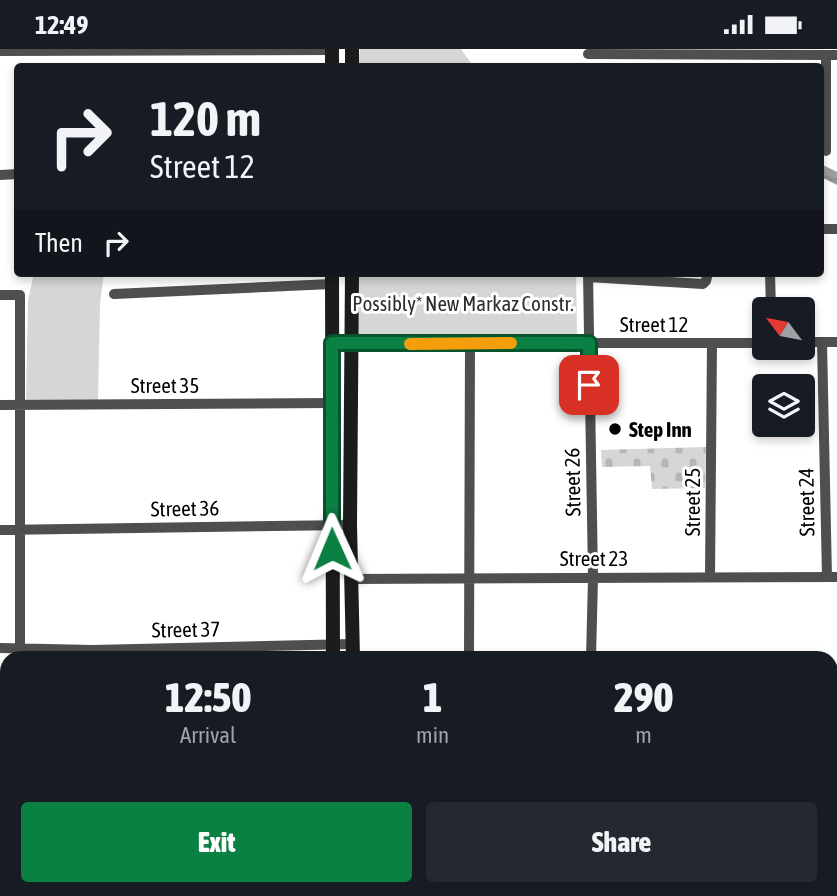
<!DOCTYPE html>
<html lang="en">
<head>
<meta charset="utf-8">
<style>
  body { margin:0; font-family:"Asap Condensed",sans-serif; background:#242831; color:#f1f3f6; height:100vh; display:flex; flex-direction:column; font-size:26px; white-space:nowrap }
  * { box-sizing:border-box; margin:0 }
  p { font-size:23px; color:#9ea1a6 }
  .icon { flex:none; width:38px; height:38px; fill:none; stroke:currentColor; stroke-width:2; stroke-linecap:round; stroke-linejoin:round }
  .map { position:relative; flex:1; overflow:hidden }
  .panel { position:absolute; left:0px; top:602px; width:838px; height:245px; display:flex; flex-direction:column; background:#171b24; border-radius:21px 21px 0 0; box-shadow:0 4px 10px #0003 }
  .panel>* { flex:none }
  .banner { position:absolute; left:14px; top:14px; width:810px; height:214px; border-radius:7px; box-shadow:0 4px 10px #0003; background:#171b24; color:#f1f3f6; overflow:hidden }
  .needle { width:46px; rotate:302deg }
  .controls { position:absolute; left:752px; top:248px; display:grid; gap:14px }
  .controls a { display:grid; place-items:center; width:63px; height:63px; border-radius:7px; background:#171b24; box-shadow:0 4px 10px #0003; font-size:35px }
  .pin { position:absolute; display:grid; place-items:center; width:60px; height:60px; color:#fff; margin:-30px; border-radius:14px; box-shadow:0 4px 10px #0006 }
  .me { position:absolute; width:77px; margin:-38px; rotate:359deg; stroke-linejoin:round; filter:drop-shadow(0 0 5px #0008) }
  .turn { display:flex; align-items:center; gap:24px; height:147px; padding:0 21px; font-size:32px }
  .turn .icon { width:91px; height:91px; stroke-width:2.5 }
  .turn b { display:block; font-size:49px; line-height:60px }
  .then { display:flex; align-items:center; height:66px; padding:0 21px; background:#0003; gap:14px; font-size:26px }
  .eta { display:flex; justify-content:space-evenly; align-items:center; height:119px; text-align:center }
  .eta b { font-size:42px; font-weight:800; line-height:49px }
  .primary-button { display:flex; gap:14px; margin-top:auto; padding:14px 21px }
  .primary-button a { flex:1; height:80px; border-radius:7px; background:#0b8043; color:#fff; font-size:28px; font-weight:800; line-height:80px; text-align:center }
  .primary-button a+a { background:#242831; color:#f1f3f6 }
  .status { display:flex; justify-content:space-between; align-items:center; height:49px; padding:0 35px; background:#171b24; direction:ltr }
  .status svg { height:19px; fill:currentColor }
  .map>svg:first-child { display:block }
  .green { fill:#d6d6d6 }
  .cemetery { fill:url(#cemetery-stones) }
  .water { fill:url(#water-ripples) }
  .lines { fill:none; stroke-linecap:round; stroke-linejoin:round }
  .path { stroke:#717171; stroke-width:2; stroke-dasharray:2 3.5; stroke-linecap:butt }
  .minor { stroke:#4f4f4f; stroke-width:10 }
  .secondary { stroke:#1c1c1c; stroke-width:14 }
  .route-casing { stroke:#07532c; stroke-width:18 }
  .route { stroke:#0b8043; stroke-width:12 }
  .slow { stroke:#f59e0b; stroke-width:12 }
  .poi-dot { fill:#000; stroke:#fff; stroke-width:2.5 }
  .labels { text-anchor:middle; dominant-baseline:central; stroke-width:6; stroke-linejoin:round; paint-order:stroke }
  .park-label { font-size:21px; fill:#2d2d2d; stroke:#fff }
  .street-label { font-size:21px; fill:#000; stroke:#fff }
  .poi-label { font-size:21px; font-weight:bold; fill:#000; stroke:#fff; text-anchor:start }
</style>
</head>
<body>
<div class="status"><b>12:49</b><svg viewBox="0 0 49 12"><path d="M0 12V9h3v3zM5 12V6h3v6zM10 12V3h3v9zM15 12V0h3v12zM26 1h20v11H26zM47 4h2v5h-2z"/></svg></div>
<div class="map">
<svg width="837" height="847" viewBox="0 0 837 847">
  <defs>
    <pattern id="cemetery-stones" width="16" height="16" patternUnits="userSpaceOnUse" patternTransform="scale(1.75)"><rect width="16" height="16" fill="#d6d6d6"/><path d="M2 7V4a2 2 0 0 1 4 0v3zM10 15v-3a2 2 0 0 1 4 0v3z" fill="#b6b6b6"/></pattern>
    <pattern id="water-ripples" width="26" height="14" patternUnits="userSpaceOnUse" patternTransform="scale(1.75)"><rect width="26" height="14" fill="#9d9d9d"/><path d="M2 4q2-2 4 0t4 0M15 11q2-2 4 0t4 0" fill="none" stroke="#858585"/></pattern>
  </defs>
  <rect width="100%" height="100%" fill="#fff"/>
  <path class="green" d="M 360,0 L 461,0 L 473,17 L 358,18 Z
    M 34,224 L 104,224 L 100,254 L 98,351 L 26,353 L 28,252 Z
    M 351,224 L 576,224 L 577,285 L 349,285 Z"/>
  <path class="cemetery" d="M 706,398 L 705,439 L 652,440 L 650,417 L 602,418 L 601,401 Z"/>
  <path class="water" d="M 821,115 L 837,123 L 837,136 L 821,128 Z"/>
  <g class="lines">
    <path class="path" d="M 632,840 L 645,847"/>
    <path class="minor" d="M 0,2 L 332,1
      M 588,5 L 837,6
      M 826,102 L 826,6
      M 0,126 L 18,125
      M 821,180 L 837,180
      M 588,224 L 593,529 L 591,609
      M 770,224 L 771,261
      M 588,228 L 703,235 L 706,232 L 708,224
      M 114,245 L 332,235
      M 0,246 L 20,246 L 20,599
      M 803,293 L 837,293
      M 822,293 L 827,528
      M 333,294 L 765,294
      M 0,356 L 331,354
      M 0,481 L 350,476
      M 710,528 L 712,294
      M 351,530 L 837,528
      M 0,599 L 93,601 L 353,595
      M 469,609 L 470,294
      M 831,734 L 837,737
      M 88,847 L 88,840
      M 208,847 L 208,840
      M 469,847 L 469,840
      M 563,847 L 563,840
      M 760,847 L 765,840"/>
    <path class="secondary" d="M 332,0 L 332,18
      M 352,18 L 352,0
      M 332,224 L 333,609
      M 352,224 L 350,476 L 353,609
      M 319,847 L 321,840
      M 338,847 L 340,840"/>
  </g>
  <g class="lines">
    <defs>
      <path id="route" d="M 332,500 L 332,294 L 589,294 L 589,336"/>
    </defs>
    <use href="#route" class="route-casing"/>
    <use href="#route" class="route"/>
    <path class="slow" d="M 410,295 L 511,294"/>
  </g>
  <circle class="poi-dot" cx="615" cy="380" r="7"/>
  <g class="labels">
    <g class="park-label">
      <text x="463" y="254">Possibly* New Markaz Constr.</text>
    </g>
    <g class="street-label">
      <text x="654" y="275">Street 12</text>
      <text x="165" y="336">Street 35</text>
      <text transform="translate(572 433) rotate(-91)">Street 26</text>
      <text transform="translate(692 453) rotate(-90)">Street 25</text>
      <text transform="translate(806 453) rotate(-91)">Street 24</text>
      <text transform="translate(185 459) rotate(-1)">Street 36</text>
      <text x="594" y="509">Street 23</text>
      <text transform="translate(186 580) rotate(-1)">Street 37</text>
    </g>
    <g class="poi-label">
      <text x="629" y="380">Step Inn</text>
    </g>
  </g>
</svg>
<div class="controls">
<a><svg class="needle" viewBox="-14 -14 28 28"><path d="M0-13l5 13h-10z" fill="#e53935"/><path d="M0 13l5-13h-10z" fill="#9ea1a6"/></svg></a>
<a><svg class="icon" aria-label="layers" viewBox="0 0 24 24"><path d="M12 4l9 5-9 5-9-5zM3 14l9 5 9-5"/></svg></a>
</div>
<div class="pin" style="left:589px;top:336px;background:#d93025"><svg class="icon" aria-label="arrive" viewBox="0 0 24 24"><path d="M6 21V4h12l-3 4 3 4H6"/></svg></div>
<svg class="me" style="left:332px;top:500px" viewBox="-20 -20 40 40"><path d="M0-17L14 15 0 8-14 15z" fill="#0b8043" stroke="#fff" stroke-width="4"/></svg>
<div class="banner">
<div class="turn"><svg class="icon" aria-label="right" viewBox="0 0 24 24"><path d="M7 20v-9h11M14 6l5 5-5 5"/></svg><div><b>120 m</b>Street 12</div></div>
<div class="then">Then<svg class="icon" aria-label="right" viewBox="0 0 24 24"><path d="M7 20v-9h11M14 6l5 5-5 5"/></svg></div>
</div>
<section class="panel">
<div class="eta">
<div><b>12:50</b><p>Arrival</p></div>
<div><b>1</b><p>min</p></div>
<div><b>290</b><p>m</p></div>
</div>
<div class="primary-button"><a>Exit</a><a>Share</a></div>
</section>
</div>
</body>
</html>
